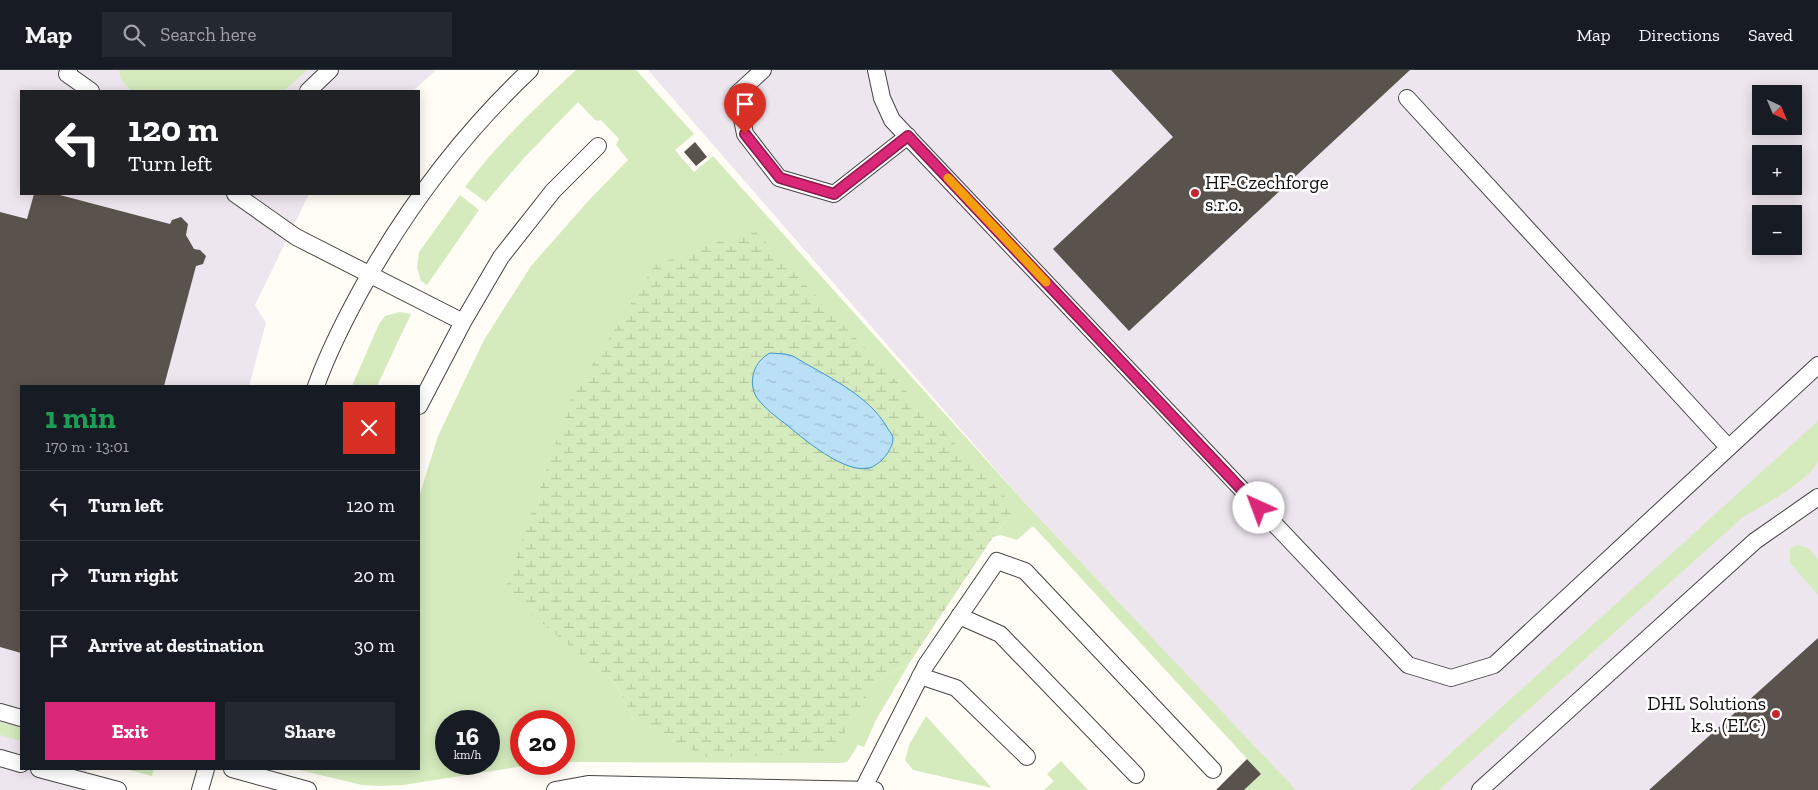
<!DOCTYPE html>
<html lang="en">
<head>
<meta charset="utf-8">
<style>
  body { margin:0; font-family:"Zilla Slab",serif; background:#242831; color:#f1f3f6; height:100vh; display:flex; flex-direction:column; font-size:19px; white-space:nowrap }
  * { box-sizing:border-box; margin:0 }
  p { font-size:16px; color:#9ea1a6 }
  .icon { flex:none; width:28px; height:28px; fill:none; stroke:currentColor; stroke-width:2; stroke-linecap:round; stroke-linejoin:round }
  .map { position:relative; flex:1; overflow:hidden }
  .panel { position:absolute; left:20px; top:315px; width:400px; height:385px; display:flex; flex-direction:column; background:#171b24; border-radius:0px; box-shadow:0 2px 12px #0003 }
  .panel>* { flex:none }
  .banner { position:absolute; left:20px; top:20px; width:400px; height:105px; border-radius:0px; box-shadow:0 2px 12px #0003; background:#202124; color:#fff; overflow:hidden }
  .needle { width:32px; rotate:136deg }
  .controls { position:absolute; left:1752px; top:15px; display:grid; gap:10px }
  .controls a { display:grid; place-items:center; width:50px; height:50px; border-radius:0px; background:#171b24; box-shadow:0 2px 12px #0003; font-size:25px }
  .speed { position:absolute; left:435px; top:640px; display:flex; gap:10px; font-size:25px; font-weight:700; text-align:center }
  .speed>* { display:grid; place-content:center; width:65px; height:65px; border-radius:50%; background:#171b24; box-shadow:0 2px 12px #0003; line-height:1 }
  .speed small { font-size:12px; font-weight:400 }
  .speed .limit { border:8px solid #d22; background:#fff; color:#111 }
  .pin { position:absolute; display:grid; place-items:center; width:42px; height:42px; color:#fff; margin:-51px -21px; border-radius:50% 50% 50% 0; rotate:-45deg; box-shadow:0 0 5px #0007 }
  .pin .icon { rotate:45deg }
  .me { position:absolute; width:55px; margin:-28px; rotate:317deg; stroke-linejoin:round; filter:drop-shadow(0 0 4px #0008) }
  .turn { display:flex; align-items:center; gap:18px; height:105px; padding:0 25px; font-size:22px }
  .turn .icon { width:65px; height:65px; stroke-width:2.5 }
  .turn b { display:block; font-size:35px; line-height:42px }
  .round { display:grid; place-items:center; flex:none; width:52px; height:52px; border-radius:0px; background:#242831 }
  .overview { display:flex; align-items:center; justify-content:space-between; height:85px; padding:0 25px }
  h1 { font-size:30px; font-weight:700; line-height:38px; color:#1e9e55 }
  .cta { display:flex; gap:10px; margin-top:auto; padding:10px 25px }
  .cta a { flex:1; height:58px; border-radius:0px; background:#db2777; color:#fff; font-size:20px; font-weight:700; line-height:58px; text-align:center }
  .cta a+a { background:#242831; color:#f1f3f6 }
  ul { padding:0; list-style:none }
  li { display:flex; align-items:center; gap:15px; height:70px; padding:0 25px; border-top:1px solid #363941 }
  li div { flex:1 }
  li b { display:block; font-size:19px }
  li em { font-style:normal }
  header { display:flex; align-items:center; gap:30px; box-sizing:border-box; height:70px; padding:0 25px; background:#171b24; border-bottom:1px solid #363941 }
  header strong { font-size:24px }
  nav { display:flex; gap:28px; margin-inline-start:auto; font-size:18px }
  .search { width:350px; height:45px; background:#242831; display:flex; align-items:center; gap:12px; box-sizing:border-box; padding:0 18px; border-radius:0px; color:#9ea1a6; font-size:19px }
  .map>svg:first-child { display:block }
  .industrial { fill:#eee6ef; fill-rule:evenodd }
  .grass { fill:#d5ebbd; fill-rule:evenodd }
  .wetland { fill:url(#wetland-marsh) }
  .water { fill:url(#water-ripples); stroke:#3f96cf }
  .building { fill:#5a524d }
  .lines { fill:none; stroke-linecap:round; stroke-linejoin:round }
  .service-casing { stroke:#444; stroke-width:18 }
  .service { stroke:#fff; stroke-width:16 }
  .route-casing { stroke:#8e194d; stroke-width:12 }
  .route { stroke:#db2777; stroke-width:9 }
  .slow { stroke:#f59e0b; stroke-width:9 }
  .poi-dot { fill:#c4262e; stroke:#fff; stroke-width:2 }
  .labels { text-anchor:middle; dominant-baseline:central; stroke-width:5; stroke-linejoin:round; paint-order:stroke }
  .poi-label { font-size:19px; fill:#111; stroke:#fff; text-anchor:start }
</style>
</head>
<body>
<header>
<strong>Map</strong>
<div class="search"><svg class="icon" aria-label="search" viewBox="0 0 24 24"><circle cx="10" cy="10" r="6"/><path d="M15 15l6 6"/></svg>Search here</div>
<nav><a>Map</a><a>Directions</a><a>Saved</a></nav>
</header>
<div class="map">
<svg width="1818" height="720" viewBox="0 0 1818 720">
  <defs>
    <pattern id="wetland-marsh" width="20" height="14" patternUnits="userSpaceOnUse" patternTransform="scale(1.25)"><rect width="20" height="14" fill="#d5ebbd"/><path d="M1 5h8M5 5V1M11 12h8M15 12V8" fill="none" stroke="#b6c8a1"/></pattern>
    <pattern id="water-ripples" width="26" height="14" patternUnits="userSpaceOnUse" patternTransform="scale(1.25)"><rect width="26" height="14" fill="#b9e0f7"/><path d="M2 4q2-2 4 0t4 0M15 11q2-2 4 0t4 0" fill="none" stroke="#9ebfd3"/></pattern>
  </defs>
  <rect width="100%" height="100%" fill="#fffdf5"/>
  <path class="industrial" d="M 0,0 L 436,0 L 413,21 L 21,21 L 21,124 L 309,124 L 255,235 L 266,253 L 249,316 L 21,316 L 21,699 L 87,699 L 84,720 L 0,720 Z
    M 648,0 L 1818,0 L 1818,720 L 1273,720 L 1284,708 L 1024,432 ZM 1761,24 L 1794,24 L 1794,56 L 1761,56 ZM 1761,84 L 1794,84 L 1794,116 L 1761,116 ZM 1761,144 L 1794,144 L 1794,176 L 1761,176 Z"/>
  <path class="grass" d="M 119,0 L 307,0 L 284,21 L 131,21 L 121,10 Z
    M 576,0 L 636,0 L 694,64 L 675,80 L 694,102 L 713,86 L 1024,432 L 1296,720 L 1244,720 L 1261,704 L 1033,456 L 1017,470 L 1001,465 L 993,467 L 1016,438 L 505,522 L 615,613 L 634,650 L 832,682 L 875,612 L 910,592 L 876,650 L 864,677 L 858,675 L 848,691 L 843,693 L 564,692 L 564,651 L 521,651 L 521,694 L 537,694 L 403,715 L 380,716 L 362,715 L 295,699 L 419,699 L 419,427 L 438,366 L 484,270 L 531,196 L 590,129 L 628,90 L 616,75 L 619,69 L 601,50 L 598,51 L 595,50 L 578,32 L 523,89 L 486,132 L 465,117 C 497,74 536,37 576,0 ZM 446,651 L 489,651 L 489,694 L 446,694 Z
    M 460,125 L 479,140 L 427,215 L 421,211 L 417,197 L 419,182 Z
    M 400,242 L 411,244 L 377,316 L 352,316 L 379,254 L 385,246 Z
    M 1818,351 C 1818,359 1818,384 1818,390 C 1810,412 1763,435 1743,447 L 1439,720 L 1410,720 Z
    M 1797,475 L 1808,478 L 1818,489 L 1818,525 L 1790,493 L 1790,478 Z
    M 926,646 L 992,718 L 913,700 L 905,690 L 909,675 Z
    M 0,652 L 21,658 L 21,671 L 0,665 Z
    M 1061,691 L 1088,720 L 1044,720 L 1054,711 L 1047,704 Z
    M 126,699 L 154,699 L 152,706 Z"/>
  <path class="wetland" d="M 753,159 L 1016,438 L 993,467 L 910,592 L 875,612 L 833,682 L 708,688 L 634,650 L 615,613 L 504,522 L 571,329 L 655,195 Z"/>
  <path class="water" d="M 770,283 L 785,284 L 793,286 C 825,306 869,324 888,359 C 890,362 893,365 893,369 C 893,377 884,390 877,394 C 855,413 805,370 788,356 C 778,348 765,339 757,328 C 747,312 754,291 770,283 Z"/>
  <path class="building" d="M 1111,0 L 1410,0 L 1129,261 L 1053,179 L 1173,67 Z
    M 695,72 L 707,87 L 696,96 L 684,82 Z
    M 34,124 L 56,124 L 170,154 L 172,150 L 181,147 L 188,154 L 186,165 L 194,179 L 200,180 L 206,186 L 203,194 L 196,196 L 164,316 L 21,316 L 21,583 L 0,577 L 0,142 L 27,149 Z
    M 1818,568 L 1818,720 L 1649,720 Z
    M 1247,689 L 1261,704 L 1244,720 L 1216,720 Z"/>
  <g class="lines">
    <defs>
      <path id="service" d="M 69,0 L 67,4 L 91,21
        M 763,0 L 737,24 L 745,64 L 779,108 L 834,124 L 908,66
        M 876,0 L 882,28 L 892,50 L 1408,595 L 1451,608 L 1494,595 L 1818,295
        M 308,21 L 330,0
        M 1407,28 L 1728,377
        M 235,124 L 296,167 L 463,252 L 419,336
        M 463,252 L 501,187 L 553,121 L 598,76
        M 316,316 C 328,283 344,251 361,220 C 407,137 461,65 530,0
        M 959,546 L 1000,564 L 1136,705
        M 920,606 L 956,618 L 1027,687
        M 0,642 L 21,648
        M 0,688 L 21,694
        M 39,699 L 118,720
        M 232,699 L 308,720
        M 863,719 L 926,595 L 997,491 L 1025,501 L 1213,700
        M 200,720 L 206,699
        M 555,720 L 588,714 L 875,720
        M 1480,720 L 1755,471 L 1818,427"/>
    </defs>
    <use href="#service" class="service-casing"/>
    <use href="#service" class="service"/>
  </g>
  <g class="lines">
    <defs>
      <path id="route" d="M 745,64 L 780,108 L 834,124 L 908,66 L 1259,438"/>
    </defs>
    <use href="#route" class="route-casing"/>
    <use href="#route" class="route"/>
    <path class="slow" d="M 948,108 L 1046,212"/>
  </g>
  <g class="poi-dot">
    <circle cx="1195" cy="123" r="5"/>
    <circle cx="1776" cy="644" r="5"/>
  </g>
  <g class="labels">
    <g class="poi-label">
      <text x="1205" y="112">HF-Czechforge<tspan x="1205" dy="22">s.r.o.</tspan></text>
      <text x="1766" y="633" text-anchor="end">DHL Solutions<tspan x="1766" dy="22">k.s. (ELC)</tspan></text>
    </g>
  </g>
</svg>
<div class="controls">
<a><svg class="needle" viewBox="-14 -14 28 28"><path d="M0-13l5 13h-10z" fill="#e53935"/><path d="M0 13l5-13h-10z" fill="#9ea1a6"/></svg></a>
<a>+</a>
<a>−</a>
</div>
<div class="speed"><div>16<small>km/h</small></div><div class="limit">20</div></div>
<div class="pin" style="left:745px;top:64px;background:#d93025"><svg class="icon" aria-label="arrive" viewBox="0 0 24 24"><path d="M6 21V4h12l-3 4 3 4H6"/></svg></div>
<svg class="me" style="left:1259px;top:438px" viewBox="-20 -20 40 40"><circle r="19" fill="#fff"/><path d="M0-13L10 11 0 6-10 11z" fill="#db2777"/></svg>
<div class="banner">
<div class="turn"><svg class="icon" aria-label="left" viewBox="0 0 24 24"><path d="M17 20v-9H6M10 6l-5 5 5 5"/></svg><div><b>120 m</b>Turn left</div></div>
</div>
<section class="panel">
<div class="overview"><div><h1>1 min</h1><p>170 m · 13:01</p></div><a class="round" style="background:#d93025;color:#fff"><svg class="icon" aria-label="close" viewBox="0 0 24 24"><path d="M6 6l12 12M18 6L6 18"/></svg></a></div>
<ul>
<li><svg class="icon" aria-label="left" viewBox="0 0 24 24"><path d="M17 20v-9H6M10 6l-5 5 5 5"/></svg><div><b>Turn left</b></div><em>120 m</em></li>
<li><svg class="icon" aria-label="right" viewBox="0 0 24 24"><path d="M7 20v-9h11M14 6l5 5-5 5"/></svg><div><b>Turn right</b></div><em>20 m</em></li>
<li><svg class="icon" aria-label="arrive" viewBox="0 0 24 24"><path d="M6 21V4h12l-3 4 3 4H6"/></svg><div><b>Arrive at destination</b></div><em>30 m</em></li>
</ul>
<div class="cta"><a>Exit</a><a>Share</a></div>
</section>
</div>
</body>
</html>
